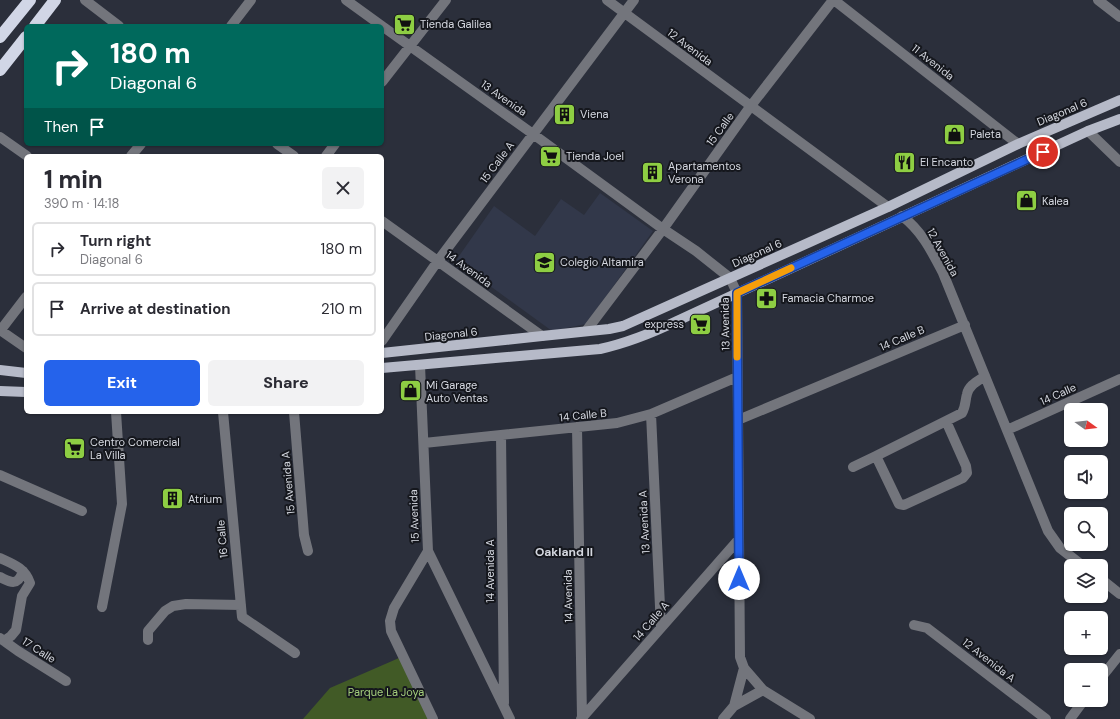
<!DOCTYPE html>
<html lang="en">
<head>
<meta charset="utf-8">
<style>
  body { margin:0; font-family:"DM Sans",sans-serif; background:#f2f2f3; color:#2b2b33; height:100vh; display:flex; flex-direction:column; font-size:15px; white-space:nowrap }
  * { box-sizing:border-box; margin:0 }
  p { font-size:13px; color:#7c7c81 }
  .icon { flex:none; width:22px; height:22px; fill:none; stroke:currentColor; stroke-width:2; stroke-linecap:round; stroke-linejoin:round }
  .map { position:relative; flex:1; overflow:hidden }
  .details { position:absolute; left:24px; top:154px; width:360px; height:260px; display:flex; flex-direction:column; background:#fff; border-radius:6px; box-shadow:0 1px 3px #0004 }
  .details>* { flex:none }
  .top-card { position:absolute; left:24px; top:24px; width:360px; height:122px; border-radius:6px; box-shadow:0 1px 3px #0004; background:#00695c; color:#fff; overflow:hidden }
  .needle { width:26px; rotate:105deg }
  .buttons { position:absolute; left:1064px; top:403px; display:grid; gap:8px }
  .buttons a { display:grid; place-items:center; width:44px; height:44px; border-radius:6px; background:#fff; box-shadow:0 1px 3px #0004; font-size:20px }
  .pin { position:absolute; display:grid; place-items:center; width:34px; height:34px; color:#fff; margin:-17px; border:2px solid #fff; border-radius:50%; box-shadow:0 1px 4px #0007 }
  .me { position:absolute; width:44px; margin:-22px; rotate:0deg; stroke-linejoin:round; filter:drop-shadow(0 0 3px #0008) }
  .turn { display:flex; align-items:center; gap:14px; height:84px; padding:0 20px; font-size:18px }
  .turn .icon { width:52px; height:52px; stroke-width:2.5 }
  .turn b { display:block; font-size:28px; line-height:34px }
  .then { display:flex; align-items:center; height:38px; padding:0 20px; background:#0003; gap:8px; font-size:15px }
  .round { display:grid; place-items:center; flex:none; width:42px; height:42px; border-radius:6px; background:#f2f2f3 }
  .head { display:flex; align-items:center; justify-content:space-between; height:68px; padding:0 20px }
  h1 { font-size:24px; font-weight:800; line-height:30px }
  .button { display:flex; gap:8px; margin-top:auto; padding:8px 20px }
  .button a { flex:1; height:46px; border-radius:6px; background:#2563eb; color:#fff; font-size:16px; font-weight:800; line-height:46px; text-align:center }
  .button a+a { background:#f2f2f3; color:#2b2b33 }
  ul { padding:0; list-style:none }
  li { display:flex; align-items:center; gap:12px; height:54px; margin:0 8px 6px; padding:0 12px; border:2px solid #e1e1e2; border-radius:6px }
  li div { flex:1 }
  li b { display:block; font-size:15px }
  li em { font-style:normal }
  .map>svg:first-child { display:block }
  .built { fill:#32384a }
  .green { fill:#415a26 }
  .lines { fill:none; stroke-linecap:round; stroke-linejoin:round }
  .minor { stroke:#73757c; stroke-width:10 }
  .major { stroke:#b6bac8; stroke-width:10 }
  .highway { stroke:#d1d6e6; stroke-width:12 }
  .route-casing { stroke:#184099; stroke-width:10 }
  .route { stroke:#2563eb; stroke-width:7 }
  .slow { stroke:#f59e0b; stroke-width:7 }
  .labels { text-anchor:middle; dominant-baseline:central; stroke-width:4; stroke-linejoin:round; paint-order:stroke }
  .poi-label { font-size:11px; fill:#d5d8e0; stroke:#15171d; text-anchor:start }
  .street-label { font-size:11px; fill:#d5d8e0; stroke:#15171d }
  .park-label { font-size:11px; fill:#a5cf7d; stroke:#15171d }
  .neighbourhood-label { font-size:12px; font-weight:bold; fill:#d5d8e0; stroke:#15171d }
</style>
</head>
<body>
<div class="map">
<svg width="1120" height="719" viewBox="0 0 1120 719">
  <rect width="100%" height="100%" fill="#2b2f3b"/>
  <path class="built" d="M 600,193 L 653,231 L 586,324 L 552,331 L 460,264 L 457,260 L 459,256 L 494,206 L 535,236 L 561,199 L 584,215 Z"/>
  <path class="green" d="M 399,658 L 429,719 L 303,719 L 330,688 Z"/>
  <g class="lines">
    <path class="minor" d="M 85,0 L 119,26
      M 346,0 L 382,26
      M 607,0 L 888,207
      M 834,0 L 1018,144
      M 1098,0 L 1120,17
      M 231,26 L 251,0
      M 382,26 L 533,134 L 663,229 L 696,251 L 730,278 L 737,293 L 740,657 L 744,668 L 763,690 L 810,719
      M 382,82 L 446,0
      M 1088,131 L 1120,162
      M 0,137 L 27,156
      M 277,144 L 294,156
      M 131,156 L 141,144
      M 326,156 L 335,144
      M 902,216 C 922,231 932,252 943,273 L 1048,531 L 1060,548 L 1083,566
      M 382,221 L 542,336
      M 0,330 L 26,348
      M 0,331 L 26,297
      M 586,331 L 663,229 L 750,107 L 833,0
      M 382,341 L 437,262 L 634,0
      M 420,365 L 428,551 L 510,719
      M 223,412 L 242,617 L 295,653
      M 294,412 L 304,535 L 308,551
      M 651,414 L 661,628
      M 738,420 L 965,325
      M 946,421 L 966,466 L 967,473 L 963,478 L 904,505 L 899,504 L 876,456 L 962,413 C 966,406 965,401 967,394 C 969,385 978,381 985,376
      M 577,427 L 582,717
      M 1007,430 L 1120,379
      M 501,435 L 504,703
      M 424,443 L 617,423 L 651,414 L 737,377
      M 853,467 L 876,456
      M 0,475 L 82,511
      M 428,551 L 394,608 L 390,621 L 391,631 L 433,719
      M 0,558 C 13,564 25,568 30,583 L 22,596 L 16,630 L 11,636 L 4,641
      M 0,577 C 11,583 18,586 23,571
      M 1101,579 L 1120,594
      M 102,607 L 122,504 L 116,412
      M 914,625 L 927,628 L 1046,719
      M 0,638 L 18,651 L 66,681
      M 148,640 L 148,631 L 165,611 L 173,606 L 186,604 L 241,605
      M 1101,678 L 1120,654
      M 734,706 L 763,690
      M 581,719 L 739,539
      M 723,719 L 734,706 L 744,668
      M 1070,719 L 1084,700"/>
    <path class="major" d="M 382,353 L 542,336 L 609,329 L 623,326 L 888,207 L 1018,144 L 1120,100
      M 382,368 L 600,349 C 627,343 652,333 677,321 L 1088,131 L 1120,119
      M 0,370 L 26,373
      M 0,391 L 26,392"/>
    <path class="highway" d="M 35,26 L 55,0
      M 0,37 L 30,0
      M 0,70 L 26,37"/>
  </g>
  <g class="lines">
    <defs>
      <path id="route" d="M 739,579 L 737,293 L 1043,152"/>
    </defs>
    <use href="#route" class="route-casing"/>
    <use href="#route" class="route"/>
    <path class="slow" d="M 737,357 L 737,293 L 791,268"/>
  </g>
  <defs>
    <symbol id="supermarket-square" viewBox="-11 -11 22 22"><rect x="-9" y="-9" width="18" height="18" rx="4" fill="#8ece43" stroke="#15171d"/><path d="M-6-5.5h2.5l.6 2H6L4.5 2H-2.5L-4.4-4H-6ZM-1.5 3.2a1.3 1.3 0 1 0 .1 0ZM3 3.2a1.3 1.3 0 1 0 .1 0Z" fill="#111"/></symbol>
    <symbol id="building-square" viewBox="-11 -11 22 22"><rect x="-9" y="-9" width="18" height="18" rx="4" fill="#8ece43" stroke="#15171d"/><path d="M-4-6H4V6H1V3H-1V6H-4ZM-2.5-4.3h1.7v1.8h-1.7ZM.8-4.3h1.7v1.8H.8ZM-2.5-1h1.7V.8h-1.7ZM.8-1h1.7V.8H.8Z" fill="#111"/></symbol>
    <symbol id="shop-square" viewBox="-11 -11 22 22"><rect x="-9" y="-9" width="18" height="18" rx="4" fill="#8ece43" stroke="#15171d"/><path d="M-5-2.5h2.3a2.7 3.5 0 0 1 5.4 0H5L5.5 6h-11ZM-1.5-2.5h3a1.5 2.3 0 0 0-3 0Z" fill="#111"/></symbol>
    <symbol id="restaurant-square" viewBox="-11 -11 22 22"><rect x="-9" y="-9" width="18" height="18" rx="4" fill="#8ece43" stroke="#15171d"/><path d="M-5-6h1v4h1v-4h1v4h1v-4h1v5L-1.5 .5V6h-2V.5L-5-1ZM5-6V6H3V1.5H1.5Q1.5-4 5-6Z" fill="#111"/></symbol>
    <symbol id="school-square" viewBox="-11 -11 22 22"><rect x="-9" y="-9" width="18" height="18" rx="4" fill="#8ece43" stroke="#15171d"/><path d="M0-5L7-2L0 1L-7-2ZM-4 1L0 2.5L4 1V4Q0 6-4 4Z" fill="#111"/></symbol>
    <symbol id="pharmacy-square" viewBox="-11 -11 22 22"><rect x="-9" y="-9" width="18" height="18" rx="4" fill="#8ece43" stroke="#15171d"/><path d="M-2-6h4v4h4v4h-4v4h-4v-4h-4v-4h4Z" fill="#111"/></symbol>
  </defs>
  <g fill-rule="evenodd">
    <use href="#supermarket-square" x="392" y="12" width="25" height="25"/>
    <use href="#building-square" x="552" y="102" width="25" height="25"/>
    <use href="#shop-square" x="942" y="122" width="25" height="25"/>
    <use href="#supermarket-square" x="538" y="144" width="25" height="25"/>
    <use href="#restaurant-square" x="892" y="150" width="25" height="25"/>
    <use href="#building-square" x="640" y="160" width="25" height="25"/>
    <use href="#shop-square" x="1014" y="188" width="25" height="25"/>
    <use href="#school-square" x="532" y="250" width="25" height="25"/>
    <use href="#pharmacy-square" x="754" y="286" width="25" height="25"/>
    <use href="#supermarket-square" x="688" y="312" width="25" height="25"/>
    <use href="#shop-square" x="398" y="378" width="25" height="25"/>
    <use href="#supermarket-square" x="62" y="436" width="25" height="25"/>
    <use href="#building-square" x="160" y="486" width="25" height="25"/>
  </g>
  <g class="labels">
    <g class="poi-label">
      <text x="420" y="24">Tienda Galilea</text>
      <text x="580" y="114">Viena</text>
      <text x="970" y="134">Paleta</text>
      <text x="566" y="156">Tienda Joel</text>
      <text x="920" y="162">El Encanto</text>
      <text x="668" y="166">Apartamentos<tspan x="668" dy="13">Verona</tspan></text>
      <text x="1042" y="201">Kalea</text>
      <text x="560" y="262">Colegio Altamira</text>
      <text x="782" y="298">Famacia Charmoe</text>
      <text x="684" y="324" text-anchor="end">express</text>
      <text x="426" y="385">Mi Garage<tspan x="426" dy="13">Auto Ventas</tspan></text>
      <text x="90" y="442">Centro Comercial<tspan x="90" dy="13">La Villa</tspan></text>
      <text x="188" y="499">Atrium</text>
    </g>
    <g class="street-label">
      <text transform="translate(690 47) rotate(37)">12 Avenida</text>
      <text transform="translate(933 62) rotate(38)">11 Avenida</text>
      <text transform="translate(504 98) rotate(35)">13 Avenida</text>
      <text transform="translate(1062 112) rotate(-23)">Diagonal 6</text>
      <text transform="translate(720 129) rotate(-54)">15 Calle</text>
      <text transform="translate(497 162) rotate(-53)">15 Calle A</text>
      <text transform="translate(943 252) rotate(61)">12 Avenida</text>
      <text transform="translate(757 253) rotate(-24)">Diagonal 6</text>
      <text transform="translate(469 269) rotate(36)">14 Avenida</text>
      <text transform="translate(725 324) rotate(-91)">13 Avenida</text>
      <text transform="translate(451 334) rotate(-6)">Diagonal 6</text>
      <text transform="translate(902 338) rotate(-23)">14 Calle B</text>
      <text transform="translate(1058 394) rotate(-24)">14 Calle</text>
      <text transform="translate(583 415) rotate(-6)">14 Calle B</text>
      <text transform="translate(288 483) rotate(-95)">15 Avenida A</text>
      <text transform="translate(414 516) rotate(-92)">15 Avenida</text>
      <text transform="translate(644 522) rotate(-93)">13 Avenida A</text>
      <text transform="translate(222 539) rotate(-95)">16 Calle</text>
      <text transform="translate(490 571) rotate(-90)">14 Avenida A</text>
      <text transform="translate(568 596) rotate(-91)">14 Avenida</text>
      <text transform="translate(651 621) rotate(-49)">14 Calle A</text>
      <text transform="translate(39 650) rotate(33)">17 Calle</text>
      <text transform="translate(989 660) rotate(38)">12 Avenida A</text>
    </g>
    <g class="park-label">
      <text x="386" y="692">Parque La Joya</text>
    </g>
    <g class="neighbourhood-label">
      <text x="564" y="552">Oakland II</text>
    </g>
  </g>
</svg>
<div class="buttons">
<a><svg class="needle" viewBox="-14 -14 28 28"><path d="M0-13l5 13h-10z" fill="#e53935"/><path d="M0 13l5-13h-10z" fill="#7c7c81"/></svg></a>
<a><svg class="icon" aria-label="sound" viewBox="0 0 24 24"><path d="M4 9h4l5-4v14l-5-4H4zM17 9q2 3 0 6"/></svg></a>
<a><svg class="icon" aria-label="search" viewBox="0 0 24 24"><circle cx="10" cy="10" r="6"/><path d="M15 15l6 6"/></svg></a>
<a><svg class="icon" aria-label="layers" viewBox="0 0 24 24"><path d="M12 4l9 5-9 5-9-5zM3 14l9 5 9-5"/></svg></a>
<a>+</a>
<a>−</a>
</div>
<div class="pin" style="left:1043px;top:152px;background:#d93025"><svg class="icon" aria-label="arrive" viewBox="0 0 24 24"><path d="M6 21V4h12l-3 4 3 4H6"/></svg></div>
<svg class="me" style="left:739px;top:579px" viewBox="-20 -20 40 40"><circle r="19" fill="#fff"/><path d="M0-13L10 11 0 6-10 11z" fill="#2563eb"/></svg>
<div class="top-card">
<div class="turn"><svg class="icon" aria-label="right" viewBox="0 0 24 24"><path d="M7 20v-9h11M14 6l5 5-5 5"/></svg><div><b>180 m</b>Diagonal 6</div></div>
<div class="then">Then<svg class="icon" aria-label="arrive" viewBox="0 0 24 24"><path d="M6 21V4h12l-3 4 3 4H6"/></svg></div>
</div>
<section class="details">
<div class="head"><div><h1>1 min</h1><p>390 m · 14:18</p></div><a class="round"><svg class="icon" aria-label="close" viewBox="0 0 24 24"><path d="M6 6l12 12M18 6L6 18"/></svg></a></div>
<ul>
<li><svg class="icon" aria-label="right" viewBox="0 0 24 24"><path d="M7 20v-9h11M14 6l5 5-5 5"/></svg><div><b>Turn right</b><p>Diagonal 6</p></div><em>180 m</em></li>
<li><svg class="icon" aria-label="arrive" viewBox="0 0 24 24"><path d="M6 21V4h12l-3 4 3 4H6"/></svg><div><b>Arrive at destination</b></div><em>210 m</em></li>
</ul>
<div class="button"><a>Exit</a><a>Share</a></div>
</section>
</div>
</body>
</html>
